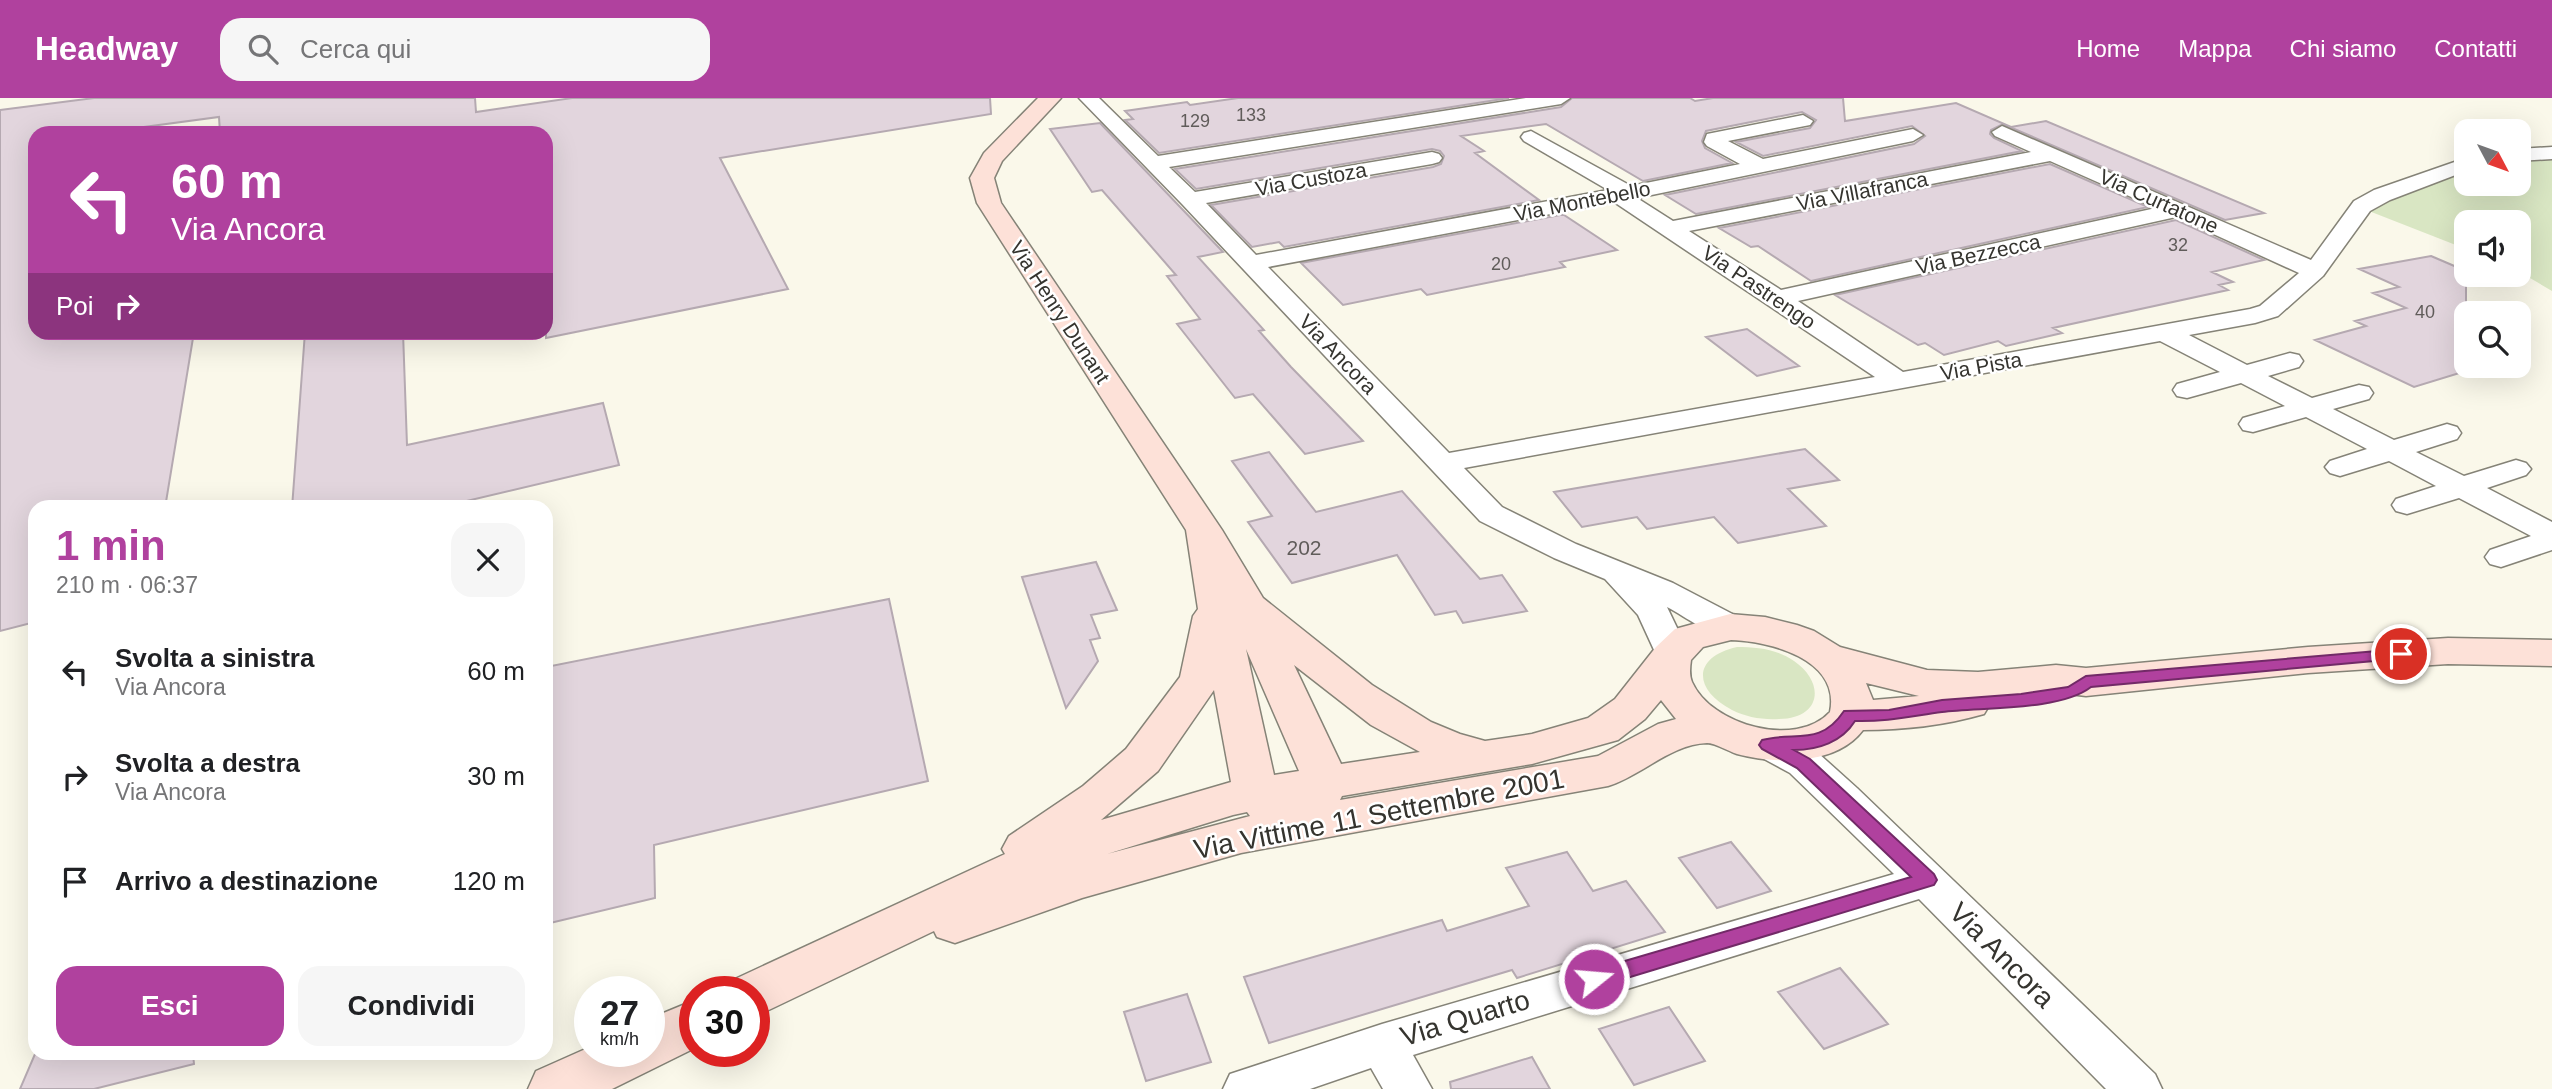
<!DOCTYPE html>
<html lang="it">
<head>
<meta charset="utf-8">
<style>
  body { margin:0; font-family:Helvetica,sans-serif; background:#f6f6f6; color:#202124; height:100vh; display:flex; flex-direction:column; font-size:26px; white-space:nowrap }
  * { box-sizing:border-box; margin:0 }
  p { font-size:23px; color:#757577 }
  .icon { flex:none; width:38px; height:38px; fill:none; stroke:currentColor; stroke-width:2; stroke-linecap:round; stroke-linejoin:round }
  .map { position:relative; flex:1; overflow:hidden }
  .drawer { position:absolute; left:28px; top:402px; width:525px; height:560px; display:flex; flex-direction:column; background:#fff; border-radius:21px; box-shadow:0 7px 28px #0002 }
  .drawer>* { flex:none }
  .guide { position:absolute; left:28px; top:28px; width:525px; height:214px; border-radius:21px; box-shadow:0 7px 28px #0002; background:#b0419e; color:#fff; overflow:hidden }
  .needle { width:46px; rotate:131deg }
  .controls { position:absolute; left:2454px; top:21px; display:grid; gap:14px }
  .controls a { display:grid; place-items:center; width:77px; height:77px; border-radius:14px; background:#fff; box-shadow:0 7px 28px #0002; font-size:35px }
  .speed { position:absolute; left:574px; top:878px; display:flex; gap:14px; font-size:35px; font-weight:700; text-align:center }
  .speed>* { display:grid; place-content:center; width:91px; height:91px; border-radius:50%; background:#fff; box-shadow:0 7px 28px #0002; line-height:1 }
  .speed small { font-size:18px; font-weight:400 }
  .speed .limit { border:10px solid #d22; background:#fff; color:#111 }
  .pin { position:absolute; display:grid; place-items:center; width:60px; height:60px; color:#fff; margin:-30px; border:4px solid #fff; border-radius:50%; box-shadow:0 2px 7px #0007 }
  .me { position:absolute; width:77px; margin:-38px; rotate:73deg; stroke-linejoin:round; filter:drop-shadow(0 0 5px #0008) }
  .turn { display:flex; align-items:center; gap:24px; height:147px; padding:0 28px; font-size:32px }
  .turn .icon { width:91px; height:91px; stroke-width:2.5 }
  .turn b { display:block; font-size:49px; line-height:60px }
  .then { display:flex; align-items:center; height:66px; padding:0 28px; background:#0003; gap:14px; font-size:26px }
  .round { display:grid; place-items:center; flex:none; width:74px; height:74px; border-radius:21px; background:#f6f6f6 }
  .overview { display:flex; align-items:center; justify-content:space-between; height:119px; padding:0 28px }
  h1 { font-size:42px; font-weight:700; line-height:52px; color:#b0419e }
  .action { display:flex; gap:14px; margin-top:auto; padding:14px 28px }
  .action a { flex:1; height:80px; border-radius:21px; background:#b0419e; color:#fff; font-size:28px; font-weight:700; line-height:80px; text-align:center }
  .action a+a { background:#f6f6f6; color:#202124 }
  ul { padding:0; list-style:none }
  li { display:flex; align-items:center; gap:21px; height:105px; padding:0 28px }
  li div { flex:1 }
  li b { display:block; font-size:26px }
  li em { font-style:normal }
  header { display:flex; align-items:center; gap:42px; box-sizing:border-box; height:98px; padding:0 35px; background:#b0419e; color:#fff }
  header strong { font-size:33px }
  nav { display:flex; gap:38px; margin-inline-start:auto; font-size:24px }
  .search { width:490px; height:63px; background:#f6f6f6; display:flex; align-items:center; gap:18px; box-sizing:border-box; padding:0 24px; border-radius:21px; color:#757577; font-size:26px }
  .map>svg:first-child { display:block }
  .green { fill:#d9e6c3 }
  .building { fill:#e2d5dd; stroke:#b5a9b1; stroke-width:2 }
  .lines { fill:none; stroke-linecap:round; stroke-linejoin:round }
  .minor-casing { stroke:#858377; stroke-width:3 }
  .secondary-casing { stroke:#858377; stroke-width:3 }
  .minor { fill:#fff; fill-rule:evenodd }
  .secondary { fill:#fde1d8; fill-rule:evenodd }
  .route { fill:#b0419e; stroke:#722a67; stroke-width:2 }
  .labels { text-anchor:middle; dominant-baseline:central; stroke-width:5; stroke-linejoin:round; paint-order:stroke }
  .far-number-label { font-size:18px; fill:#605c5a }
  .far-street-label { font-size:21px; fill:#35342f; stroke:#fff }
  .number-label { font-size:21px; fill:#605c5a }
  .near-street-label { font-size:28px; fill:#35342f; stroke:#fff }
</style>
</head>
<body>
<header>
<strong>Headway</strong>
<div class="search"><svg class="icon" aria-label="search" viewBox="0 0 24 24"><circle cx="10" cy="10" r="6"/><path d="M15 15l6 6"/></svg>Cerca qui</div>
<nav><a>Home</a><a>Mappa</a><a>Chi siamo</a><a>Contatti</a></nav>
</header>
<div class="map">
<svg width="2552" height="991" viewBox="0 0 2552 991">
  <rect width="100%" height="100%" fill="#faf8ea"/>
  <path class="green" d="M 2552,54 L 2552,193 L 2518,173 L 2518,124 L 2466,124 L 2466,151 L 2351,106 L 2446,68 L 2466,64 L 2466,86 L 2518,86 L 2518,56 Z
    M 1737,549 C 1757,549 1777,551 1794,563 C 1826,585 1821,621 1779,621 C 1762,622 1746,619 1732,612 C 1693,592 1692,559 1737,549 Z"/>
  <path class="building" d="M 94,0 L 475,0 L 476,14 L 572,0 L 990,0 L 991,16 L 720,60 L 788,191 L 546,240 L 546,35 L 220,35 L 219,19 L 99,35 L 35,35 L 35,234 L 194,234 L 165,410 L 35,410 L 35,524 L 0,533 L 0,12 Z
    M 1238,0 L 1509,0 L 1159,55 L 1125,22 L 1133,21 L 1125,13 L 1187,4 L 1190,7 Z
    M 1572,0 L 1690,0 L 1695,3 L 1713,0 L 1843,0 L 1845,23 L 1956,5 L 2011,29 L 2046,23 L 2264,115 L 2225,122 L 2003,26 L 1991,32 L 1990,36 L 1994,40 L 2022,53 L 1696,116 L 1665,97 L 1914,46 L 1925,38 L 1912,28 L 1763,58 L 1736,44 L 1810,30 L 1816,22 L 1802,14 L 1706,33 L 1702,43 L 1705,50 L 1732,65 L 1643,83 L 1546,26 L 1461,38 L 1484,53 L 1475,55 L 1539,102 L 1284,149 L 1279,144 L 1252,149 L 1211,107 L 1433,69 L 1441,66 L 1444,58 L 1440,53 L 1432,51 L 1196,91 L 1175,71 L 1561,9 Z
    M 1100,25 L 1223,154 L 1198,159 L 1264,232 L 1259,233 L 1291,269 L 1363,343 L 1305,356 L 1253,296 L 1235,300 L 1177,226 L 1200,221 L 1167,178 L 1176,177 L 1102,92 L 1092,94 L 1050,31 Z
    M 2050,66 L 2148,109 L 1811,183 L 1758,148 L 1751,149 L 1719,130 Z
    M 1560,117 L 1564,117 L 1617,152 L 1560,164 L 1565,169 L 1427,197 L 1421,191 L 1343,207 L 1301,165 Z
    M 2176,122 L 2264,162 L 2212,174 L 2233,184 L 2219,187 L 2228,192 L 2053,230 L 2062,235 L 2006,248 L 1998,243 L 1944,257 L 1925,245 L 1918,247 L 1835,197 Z
    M 2431,158 L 2466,173 L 2466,273 L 2414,289 L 2315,242 L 2366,228 L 2355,223 L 2406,210 L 2373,195 L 2399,189 L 2359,171 Z
    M 1747,231 L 1799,268 L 1757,278 L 1706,239 Z
    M 305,234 L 403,234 L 407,347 L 603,305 L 619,367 L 437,410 L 292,410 Z
    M 1805,351 L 1839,382 L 1788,391 L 1826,428 L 1738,445 L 1714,419 L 1647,431 L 1637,419 L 1582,429 L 1554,394 Z
    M 1269,354 L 1316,414 L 1402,393 L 1480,481 L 1502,477 L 1527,513 L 1463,525 L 1456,513 L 1435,517 L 1397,457 L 1292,485 L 1248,424 L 1272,418 L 1232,363 Z
    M 1096,464 L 1117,512 L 1091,517 L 1100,540 L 1090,542 L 1098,563 L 1066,610 L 1022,479 Z
    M 889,501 L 928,683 L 654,747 L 655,800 L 546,826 L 546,569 Z
    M 1731,744 L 1771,793 L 1717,810 L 1679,760 Z
    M 1567,754 L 1593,793 L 1626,783 L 1665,834 L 1517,880 L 1512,872 L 1269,945 L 1244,879 L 1442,822 L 1447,833 L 1529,808 L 1506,770 Z
    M 1840,870 L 1888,926 L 1824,951 L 1778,894 Z
    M 1187,896 L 1211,964 L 1146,983 L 1124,914 Z
    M 1669,909 L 1705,963 L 1634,987 L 1599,931 Z
    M 35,956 L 193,956 L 194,966 L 94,991 L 20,991 Z
    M 1532,959 L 1550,991 L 1451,991 L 1450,984 Z"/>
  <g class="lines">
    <defs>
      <path id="minor" d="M 1079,0 L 1099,0 L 1158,58 L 1526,0 L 1570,0 L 1561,6 L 1169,69 L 1195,94 L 1432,54 L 1439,56 L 1442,60 L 1439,64 L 1432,66 L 1206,105 L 1256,157 L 1608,92 L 1524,43 L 1521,39 L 1524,35 L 1531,33 L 1631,88 L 1740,66 L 1707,48 L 1704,44 L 1707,36 L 1803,17 L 1813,23 L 1810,27 L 1728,43 L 1763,61 L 1913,31 L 1923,37 L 1913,43 L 1637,100 L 1673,123 L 2031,54 L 1995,38 L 1992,34 L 2002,28 L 2311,162 L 2354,103 L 2374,92 L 2466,60 L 2466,73 L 2390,102 L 2370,113 L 2323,178 L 2278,218 L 2255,225 L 2189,237 L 2247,267 L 2290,255 L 2299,257 L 2303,263 L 2299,269 L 2268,278 L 2312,300 L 2359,287 L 2369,289 L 2373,295 L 2369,301 L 2333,311 L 2394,342 L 2447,326 L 2457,329 L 2461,335 L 2457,341 L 2416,354 L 2464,378 L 2516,362 L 2526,365 L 2531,371 L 2526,377 L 2487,390 L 2552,424 L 2552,452 L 2501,469 L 2490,466 L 2485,459 L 2490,452 L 2531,438 L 2459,400 L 2407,416 L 2396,413 L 2392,407 L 2396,401 L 2436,388 L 2389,363 L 2340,378 L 2330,375 L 2325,369 L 2330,363 L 2367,351 L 2306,319 L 2253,334 L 2243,332 L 2239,326 L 2243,320 L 2285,308 L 2241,285 L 2187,300 L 2177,298 L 2173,292 L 2177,286 L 2220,274 L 2160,243 L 1464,370 L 1502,409 L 1576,446 L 1673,485 L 1742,521 L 1747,529 L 1742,537 C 1716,544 1690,521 1667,509 L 1690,557 L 1684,565 L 1672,568 L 1660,565 L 1638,517 L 1605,481 L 1554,460 L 1480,423 L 1182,106 ZM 2050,63 L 2156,110 L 1781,192 L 1689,133 ZM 1614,104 L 1875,279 L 1449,355 L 1268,169 ZM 2176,119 L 2299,175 L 2260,208 L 2250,211 L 1903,274 L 1798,203 Z
        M 2552,49 L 2552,61 L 2518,63 L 2518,51 Z
        M 1768,634 L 1818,655 L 1857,690 L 2155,976 L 2162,991 L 2106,991 L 1919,801 L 1413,957 L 1432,991 L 1383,991 L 1371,970 L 1310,991 L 1223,991 L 1230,976 L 1382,926 L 1894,776 L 1790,675 L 1755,656 L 1749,647 L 1755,638 Z"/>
      <path id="secondary" d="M 1038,0 L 1061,0 L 1002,63 L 994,80 L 1001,105 L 1222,432 L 1263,500 L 1372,587 L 1431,624 L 1460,636 L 1485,643 L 1532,636 L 1588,620 L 1615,601 L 1656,549 L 1675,531 L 1730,516 L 1765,519 L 1797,527 L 1814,533 L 1840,549 L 1927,572 L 1978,574 L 2056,567 L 2086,570 L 2308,549 L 2448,540 L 2552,542 L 2552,568 L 2448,566 L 2308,575 L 2086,598 C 2052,592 2021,598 1987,601 L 1990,606 L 1984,616 C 1946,627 1902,632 1863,632 C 1836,668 1775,666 1737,656 C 1728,653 1715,645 1707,645 C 1671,646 1641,678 1608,688 L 1241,755 L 1082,800 L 955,845 L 937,839 L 934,833 L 754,919 L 754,894 L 729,894 L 735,881 L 1005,756 L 1002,751 L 1009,738 L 1083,688 L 1126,651 L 1180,579 L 1193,518 L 1198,511 L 1186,432 L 977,105 L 970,80 L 984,55 ZM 1731,542 C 1769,543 1841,561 1830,614 C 1796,651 1711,627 1692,584 C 1689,577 1690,569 1691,562 L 1703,549 ZM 1246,551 L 1299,673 L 1274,677 ZM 1294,567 L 1371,627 L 1420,654 L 1341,666 ZM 1866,585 L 1919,598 L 1873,602 ZM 1214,592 L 1231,684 L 1101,722 L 1158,673 ZM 1661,602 L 1676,621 L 1658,626 L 1598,658 L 1340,702 L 1342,698 L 1532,666 L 1618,642 L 1645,621 ZM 1247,714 L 1250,718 L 1107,756 L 1233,717 Z
        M 695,902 L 695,950 L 612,991 L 528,991 L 536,973 L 590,949 L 590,954 L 649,954 L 649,921 Z"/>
    </defs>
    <use href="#minor" class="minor-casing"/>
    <use href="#secondary" class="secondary-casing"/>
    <use href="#minor" class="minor"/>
    <use href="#secondary" class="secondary"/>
  </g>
  <path class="route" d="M 2401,551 L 2407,552 L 2410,556 L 2407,560 L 2091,589 C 2060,613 1982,609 1942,614 C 1912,618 1885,624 1855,623 C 1842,644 1818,652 1794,652 L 1810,661 L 1934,776 L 1937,782 L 1934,787 L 1594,890 L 1586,888 L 1583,881 L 1586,875 L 1594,872 L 1911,779 L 1797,670 L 1762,651 L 1759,647 L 1762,642 C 1795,633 1820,649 1844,613 L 1889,612 L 1942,602 L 2021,596 L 2068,589 L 2086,578 Z"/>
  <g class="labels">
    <g class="far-number-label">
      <text x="1251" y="17">133</text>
      <text x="1195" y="23">129</text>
      <text x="2178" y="147">32</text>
      <text x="1501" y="166">20</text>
      <text x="2425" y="214">40</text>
    </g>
    <g class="far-street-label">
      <text transform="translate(1311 81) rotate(-10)">Via Custoza</text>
      <text transform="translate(1862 93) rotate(-11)">Via Villafranca</text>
      <text transform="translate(1582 103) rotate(-11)">Via Montebello</text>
      <text transform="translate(2159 103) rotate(24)">Via Curtatone</text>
      <text transform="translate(1978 156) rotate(-12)">Via Bezzecca</text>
      <text transform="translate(1759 189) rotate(34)">Via Pastrengo</text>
      <text transform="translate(1060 214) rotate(57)">Via Henry Dunant</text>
      <text transform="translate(1338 256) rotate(46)">Via Ancora</text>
      <text transform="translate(1981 268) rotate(-10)">Via Pista</text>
    </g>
    <g class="number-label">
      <text x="1304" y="449">202</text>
    </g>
    <g class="near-street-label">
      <text transform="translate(1379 716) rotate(-11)">Via Vittime 11 Settembre 2001</text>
      <text transform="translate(2002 857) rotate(45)">Via Ancora</text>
      <text transform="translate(1465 920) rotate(-17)">Via Quarto</text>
    </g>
  </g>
</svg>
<div class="controls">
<a><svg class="needle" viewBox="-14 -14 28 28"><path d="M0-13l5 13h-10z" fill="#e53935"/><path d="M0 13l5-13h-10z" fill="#757577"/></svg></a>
<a><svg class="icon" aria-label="sound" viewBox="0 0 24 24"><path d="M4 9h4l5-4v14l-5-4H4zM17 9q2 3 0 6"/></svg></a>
<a><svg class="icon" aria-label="search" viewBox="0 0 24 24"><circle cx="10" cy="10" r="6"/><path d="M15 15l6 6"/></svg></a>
</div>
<div class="speed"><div>27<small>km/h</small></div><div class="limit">30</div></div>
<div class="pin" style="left:2401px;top:556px;background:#d93025"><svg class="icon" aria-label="arrive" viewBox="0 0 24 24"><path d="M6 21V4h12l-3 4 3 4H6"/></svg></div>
<svg class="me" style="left:1594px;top:881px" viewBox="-20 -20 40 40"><circle r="17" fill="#b0419e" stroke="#fff" stroke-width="3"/><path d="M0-11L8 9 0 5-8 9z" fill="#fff"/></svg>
<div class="guide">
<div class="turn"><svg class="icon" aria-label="left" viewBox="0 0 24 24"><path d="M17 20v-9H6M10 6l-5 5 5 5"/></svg><div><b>60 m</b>Via Ancora</div></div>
<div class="then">Poi<svg class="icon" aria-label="right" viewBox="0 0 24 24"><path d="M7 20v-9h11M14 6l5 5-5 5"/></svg></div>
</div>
<section class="drawer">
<div class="overview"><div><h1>1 min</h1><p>210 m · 06:37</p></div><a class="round"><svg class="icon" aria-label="close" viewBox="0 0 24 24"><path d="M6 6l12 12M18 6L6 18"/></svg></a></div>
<ul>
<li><svg class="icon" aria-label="left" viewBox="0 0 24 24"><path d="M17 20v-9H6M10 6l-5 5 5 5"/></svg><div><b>Svolta a sinistra</b><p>Via Ancora</p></div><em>60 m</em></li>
<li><svg class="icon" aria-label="right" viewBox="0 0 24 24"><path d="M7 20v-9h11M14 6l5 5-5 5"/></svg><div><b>Svolta a destra</b><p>Via Ancora</p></div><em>30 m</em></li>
<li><svg class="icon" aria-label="arrive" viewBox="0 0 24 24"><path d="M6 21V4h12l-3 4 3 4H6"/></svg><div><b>Arrivo a destinazione</b></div><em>120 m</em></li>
</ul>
<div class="action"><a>Esci</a><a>Condividi</a></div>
</section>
</div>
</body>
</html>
